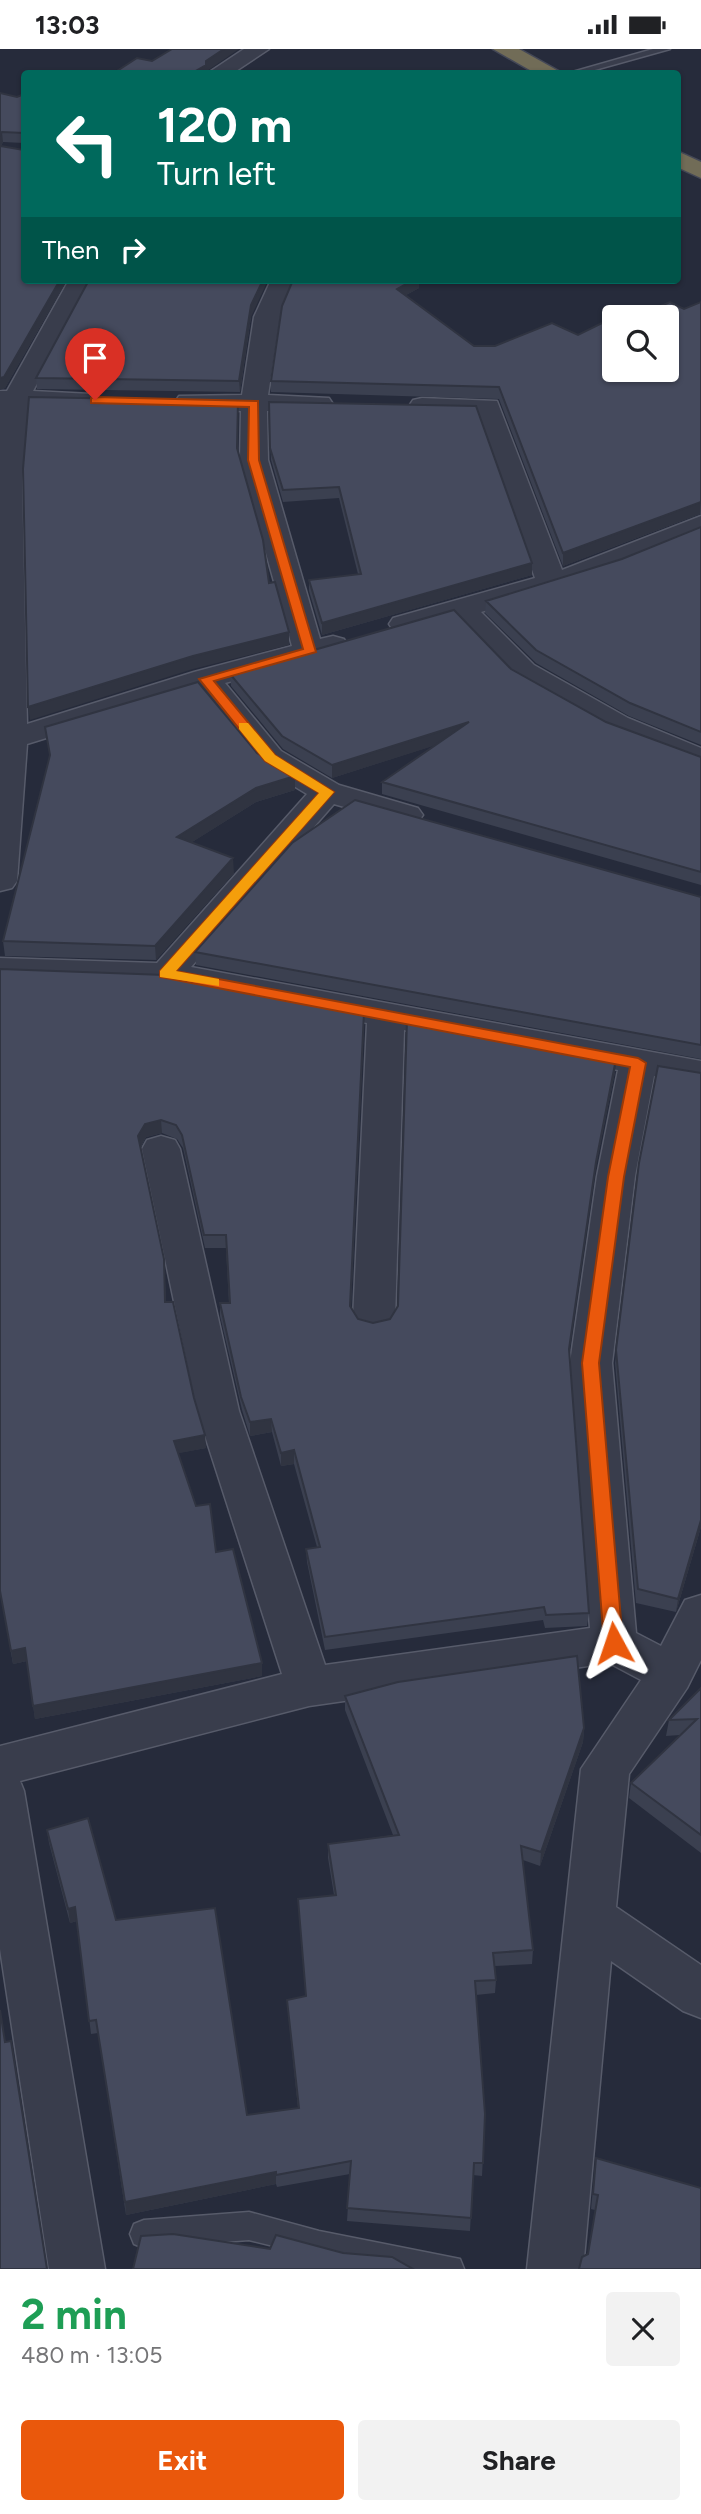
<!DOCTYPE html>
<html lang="en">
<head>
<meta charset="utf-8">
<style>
  body { margin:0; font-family:Figtree,sans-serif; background:#f2f2f2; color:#202124; height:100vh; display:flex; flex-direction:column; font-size:26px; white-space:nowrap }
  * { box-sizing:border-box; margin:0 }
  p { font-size:23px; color:#757577 }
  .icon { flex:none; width:38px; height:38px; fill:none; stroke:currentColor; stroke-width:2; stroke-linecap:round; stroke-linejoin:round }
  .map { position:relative; height:2220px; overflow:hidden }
  .sheet { display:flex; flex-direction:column; background:#fff; flex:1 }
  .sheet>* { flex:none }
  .banner { position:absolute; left:21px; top:21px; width:660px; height:214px; border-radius:7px; box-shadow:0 2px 5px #0004; background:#00695c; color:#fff; overflow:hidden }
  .tools { position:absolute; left:602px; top:256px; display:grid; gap:14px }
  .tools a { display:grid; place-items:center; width:77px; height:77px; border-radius:7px; background:#fff; box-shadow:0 2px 5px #0004; font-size:35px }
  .pin { position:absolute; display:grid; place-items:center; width:60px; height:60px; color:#fff; margin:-72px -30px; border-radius:50% 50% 50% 0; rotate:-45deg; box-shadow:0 0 7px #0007 }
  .pin .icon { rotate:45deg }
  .me { position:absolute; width:77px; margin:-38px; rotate:355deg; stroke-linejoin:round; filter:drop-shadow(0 0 5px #0008) }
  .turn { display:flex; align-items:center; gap:24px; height:147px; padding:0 21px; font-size:32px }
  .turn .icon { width:91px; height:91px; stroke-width:2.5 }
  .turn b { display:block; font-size:49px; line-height:60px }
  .then { display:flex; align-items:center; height:66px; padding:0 21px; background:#0003; gap:14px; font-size:26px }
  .round { display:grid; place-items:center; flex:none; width:74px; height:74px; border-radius:7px; background:#f2f2f2 }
  .headline { display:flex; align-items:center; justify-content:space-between; height:119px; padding:0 21px }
  h1 { font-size:42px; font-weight:700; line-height:52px; color:#1e9e55 }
  .cta { display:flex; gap:14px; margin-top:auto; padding:14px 21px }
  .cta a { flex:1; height:80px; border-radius:7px; background:#ea580c; color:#fff; font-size:28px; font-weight:700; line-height:80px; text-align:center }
  .cta a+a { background:#f2f2f2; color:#202124 }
  .status { display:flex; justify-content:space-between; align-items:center; height:49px; padding:0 35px; background:#fff; direction:ltr }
  .status svg { height:19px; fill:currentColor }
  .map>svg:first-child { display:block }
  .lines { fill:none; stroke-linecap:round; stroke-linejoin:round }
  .lane-casing { stroke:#575b6a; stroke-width:3 }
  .street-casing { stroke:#575b6a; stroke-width:3 }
  .highway-casing { stroke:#444857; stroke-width:3 }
  .lane { fill:#393d4c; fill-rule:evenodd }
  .street { fill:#393d4c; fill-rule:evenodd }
  .highway { fill:#716c57; fill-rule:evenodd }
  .wall { fill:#3b4050 }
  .shaded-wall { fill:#303441 }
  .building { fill:#454a5d; stroke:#303441; stroke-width:2 }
  .route { fill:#ea580c; stroke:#983908; stroke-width:2 }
  .slow { fill:#f59e0b }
</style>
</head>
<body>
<div class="status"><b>13:03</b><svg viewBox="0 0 49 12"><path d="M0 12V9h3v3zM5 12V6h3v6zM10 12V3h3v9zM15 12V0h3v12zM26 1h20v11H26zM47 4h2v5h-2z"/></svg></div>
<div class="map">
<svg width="701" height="2220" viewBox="0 0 701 2220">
  <rect width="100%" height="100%" fill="#262b3b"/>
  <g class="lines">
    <defs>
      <path id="lane" d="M 653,0 L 670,0 L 584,24 L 569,24 Z
        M 249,2163 L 319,2182 L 460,2210 L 464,2220 L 367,2220 L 249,2191 L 144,2199 L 134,2195 L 130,2185 L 134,2175 L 144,2171 Z"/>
      <path id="street" d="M 244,0 L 269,0 L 233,24 L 208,24 Z
        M 69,231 L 93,231 L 33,342 L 91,345 L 95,351 L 91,357 L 28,358 L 22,432 L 27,675 L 194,623 L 292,597 L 240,411 L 241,362 L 179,359 L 175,353 L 179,347 L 242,346 L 254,268 L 271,231 L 295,231 L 280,268 L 268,346 L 329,349 L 333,355 L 329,361 L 267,362 L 268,411 L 320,590 L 333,587 L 344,590 L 348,596 L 344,602 L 225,634 L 281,702 L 339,736 L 418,759 L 423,766 L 418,773 L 406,776 L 334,755 L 191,918 L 701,1012 L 701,1036 L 654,1027 L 635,1127 L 612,1314 L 636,1584 L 661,1597 L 685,1551 L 701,1546 L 701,1611 L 687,1639 L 629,1725 L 616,1858 L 701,1916 L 701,1969 L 683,1962 L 611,1912 L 583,2220 L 527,2220 L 581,1720 L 641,1631 L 609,1614 L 309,1657 L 20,1732 L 24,1742 L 105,2220 L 49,2220 L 0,1900 L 0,1697 L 282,1625 L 197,1362 L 142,1100 L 147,1091 L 161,1087 L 175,1091 L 180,1100 L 239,1362 L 325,1616 L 590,1579 L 570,1314 L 597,1127 L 618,1021 L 404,981 L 395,1270 L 389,1281 L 374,1285 L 359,1281 L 353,1270 L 367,974 L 166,936 L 0,931 L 0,909 L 157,914 L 307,745 L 259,716 L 198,642 L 27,695 L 17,832 L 12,839 L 0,842 L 0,342 L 7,342 Z
        M 422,349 L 497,352 L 562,521 L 701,467 L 701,487 C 630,520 556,542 481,563 L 534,616 L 628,669 L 701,699 L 701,720 L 606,683 L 512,630 L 454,570 L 404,584 L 393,581 L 389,575 L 393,569 L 535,529 L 477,366 L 413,363 L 409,357 L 413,351 Z"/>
      <path id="highway" d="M 493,0 L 519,0 L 562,24 L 535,24 Z
        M 677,102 L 701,113 L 701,129 L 677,118 Z"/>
    </defs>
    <use href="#lane" class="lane-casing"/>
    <use href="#street" class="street-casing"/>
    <use href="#highway" class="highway-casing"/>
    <use href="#lane" class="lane"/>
    <use href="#street" class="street"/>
    <use href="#highway" class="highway"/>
  </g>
  <path class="wall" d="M 0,44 L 17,48 L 24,45 L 24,94 L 3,93 L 1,97 L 24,101 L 24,231 L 67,231 L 5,339 L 0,341 Z
    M 293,231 L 419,239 L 406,246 L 474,297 L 495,297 L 578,286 L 684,260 L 701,253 L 701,465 L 700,465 L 563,517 L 499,350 L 271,343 L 271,332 Z
    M 251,268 L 240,343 L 37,340 L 36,329 Z
    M 269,353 L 532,526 L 322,586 L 309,542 L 309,531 L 358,525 L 339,449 L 283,453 L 271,411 Z
    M 701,478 L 701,696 L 629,667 L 536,614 L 485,564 L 486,552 L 622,510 Z
    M 511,620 L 606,673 L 701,708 L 701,836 L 382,745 L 382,733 L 435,696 L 332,729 L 283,700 L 231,637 L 230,625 Z
    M 45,678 L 257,704 L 295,727 L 295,741 L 256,753 L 192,793 L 234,824 L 156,911 L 5,907 L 3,892 L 50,709 Z
    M 701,848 L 701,1010 L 196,916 L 195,903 Z
    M 0,920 L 364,976 L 351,1258 L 358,1270 L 373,1274 L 390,1270 L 615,1023 L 594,1126 L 569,1304 L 589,1564 L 587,1577 L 545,1579 L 543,1571 L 325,1601 L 307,1513 L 306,1500 L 317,1498 L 294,1415 L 281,1417 L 272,1383 L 250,1387 L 242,1361 L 220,1267 L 220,1254 L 229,1254 L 226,1199 L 205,1199 L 183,1099 L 177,1090 L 162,1084 L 146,1088 L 141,1098 L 164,1210 L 166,1253 L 194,1349 L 206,1399 L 178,1404 L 196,1457 L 262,1614 L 262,1627 L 35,1670 L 27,1612 L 13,1615 L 0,1544 Z
    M 639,1114 L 701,1478 L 676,1563 L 636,1554 L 615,1314 Z
    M 701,1639 L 701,1804 L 629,1749 L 631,1734 L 680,1686 L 666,1687 L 669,1671 Z
    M 345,1647 L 584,1679 L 583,1693 L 540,1817 L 523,1811 L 533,1901 L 532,1915 L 495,1917 L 496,1931 L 495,1944 L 476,1946 L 485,2065 L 482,2127 L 473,2126 L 470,2182 L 347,2172 L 350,2125 L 277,2138 L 276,2135 L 126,2166 L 98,1984 L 91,1985 L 77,1872 L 70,1874 L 49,1794 L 47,1781 L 116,1871 L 247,2066 L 298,2059 L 288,1964 L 287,1951 L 306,1947 L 298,1850 L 334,1846 L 328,1809 L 328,1795 L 393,1786 L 345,1661 Z
    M 596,2109 L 701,2139 L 588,2205 L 595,2161 L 591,2160 Z"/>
  <path class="shaded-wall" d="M 224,0 L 239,0 L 207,22 L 207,24 L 192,24 L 206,12 Z
    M 2,83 L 3,93 L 0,98 L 0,86 Z
    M 60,231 L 67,231 L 5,339 L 0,341 L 0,329 Z
    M 263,231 L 268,231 L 251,268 L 240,343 L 239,332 L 251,256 Z
    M 413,231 L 419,231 L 419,239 L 397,251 L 397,240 Z
    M 701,453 L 700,465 L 563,517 L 563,504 Z
    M 532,514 L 532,526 L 322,586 L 322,574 Z
    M 289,583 L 289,596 L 193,620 L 30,671 L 28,658 L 193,607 Z
    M 469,673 L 468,686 L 332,729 L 332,716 Z
    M 295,727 L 295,741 L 256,753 L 178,802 L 177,788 L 256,739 Z
    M 233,809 L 234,824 L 156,911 L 155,897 Z
    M 364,963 L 364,976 L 350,1270 L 350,1257 Z
    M 616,1010 L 615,1023 L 594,1126 L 567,1314 L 596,1113 Z
    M 161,1071 L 162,1084 L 146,1088 L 139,1101 L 138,1087 L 145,1075 Z
    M 271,1370 L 272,1383 L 250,1387 L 250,1373 Z
    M 205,1386 L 206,1399 L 175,1405 L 174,1392 Z
    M 294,1401 L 294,1415 L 281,1417 L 281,1404 Z
    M 701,1471 L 701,1478 L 676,1563 L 678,1550 Z
    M 25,1599 L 27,1612 L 13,1615 L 11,1602 Z
    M 262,1614 L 262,1627 L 35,1670 L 33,1657 Z
    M 584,1679 L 583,1693 L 540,1817 L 541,1803 Z
    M 75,1858 L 77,1872 L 70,1874 L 68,1860 Z
    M 276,2123 L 276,2135 L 126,2166 L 125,2153 Z"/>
  <path class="building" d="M 172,0 L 224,0 L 206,12 L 206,16 L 192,24 L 114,24 L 137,9 L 152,12 Z
    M 90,22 L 101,24 L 85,24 Z
    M 0,44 L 17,48 L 24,45 L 24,84 L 2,83 L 0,86 Z
    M 0,95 L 1,97 L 24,101 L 24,231 L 60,231 L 4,328 L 0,329 Z
    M 89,231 L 263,231 L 251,256 L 239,332 L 36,329 Z
    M 293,231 L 413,231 L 397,240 L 474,297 L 495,297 L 552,274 L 578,286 L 602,274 L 612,277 L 614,276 L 614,320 L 667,320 L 667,268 L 635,268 L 670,253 L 684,260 L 701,253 L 701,453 L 563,504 L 499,338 L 271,332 L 282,257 Z
    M 29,348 L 238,352 L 237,399 L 263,491 L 269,534 L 275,533 L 289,583 L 193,607 L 28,658 L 23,420 Z
    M 269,353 L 476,357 L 532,514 L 322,574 L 309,531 L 361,525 L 339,438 L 283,441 L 270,399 Z
    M 701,478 L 701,683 L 630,654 L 536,601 L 486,552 L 622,510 Z
    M 454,561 L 511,620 L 606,673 L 701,708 L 701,823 L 382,733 L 469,673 L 332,716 L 282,687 L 230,625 Z
    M 198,633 L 257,704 L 295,727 L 256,739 L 177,788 L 233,809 L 155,897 L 3,892 L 50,706 L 45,678 Z
    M 355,751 L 701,848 L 701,996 L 195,903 L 292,794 Z
    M 0,920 L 165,926 L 364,963 L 350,1257 L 358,1270 L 373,1274 L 390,1270 L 398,1257 L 407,971 L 616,1010 L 596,1113 L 569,1300 L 589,1564 L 546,1566 L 544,1558 L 325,1588 L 306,1500 L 320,1498 L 294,1401 L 281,1404 L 271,1370 L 250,1373 L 241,1348 L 220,1254 L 230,1254 L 226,1186 L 204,1186 L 182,1086 L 176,1076 L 161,1071 L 145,1075 L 138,1087 L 164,1210 L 165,1253 L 173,1253 L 194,1349 L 205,1386 L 174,1392 L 196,1457 L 210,1455 L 216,1503 L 233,1500 L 262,1614 L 33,1657 L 25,1599 L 11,1602 L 0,1542 Z
    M 658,1017 L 701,1024 L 701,1471 L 678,1550 L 638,1540 L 616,1301 L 639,1114 Z
    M 577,1607 L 584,1679 L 541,1803 L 521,1797 L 533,1901 L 493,1904 L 496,1931 L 475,1932 L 485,2065 L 483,2114 L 474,2114 L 471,2169 L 347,2159 L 351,2112 L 276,2126 L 276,2123 L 125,2153 L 96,1971 L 89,1972 L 75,1858 L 68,1860 L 47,1781 L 88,1769 L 116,1871 L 215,1859 L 247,2066 L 299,2059 L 287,1951 L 306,1947 L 298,1850 L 336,1846 L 328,1795 L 399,1786 L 345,1647 L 398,1633 Z
    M 701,1639 L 701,1786 L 631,1734 L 697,1670 L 669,1671 Z
    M 0,1961 L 5,1993 L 11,1992 L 47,2220 L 0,2220 Z
    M 596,2109 L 701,2139 L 701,2220 L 579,2220 L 582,2208 L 588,2205 L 598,2146 L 593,2145 Z
    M 173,2185 L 270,2200 L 276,2186 L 343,2204 L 392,2208 L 413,2220 L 133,2220 L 141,2187 Z"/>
  <path class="route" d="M 95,348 L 258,352 L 259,411 L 316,603 L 214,632 L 275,706 L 334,743 L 176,922 L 638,1009 L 646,1014 L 624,1128 L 599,1314 L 623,1594 L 621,1599 L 607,1599 L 604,1594 L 582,1314 L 608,1128 L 630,1018 L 160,928 L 160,922 L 319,744 L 265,712 L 199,630 L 303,600 L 248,411 L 249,358 L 91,354 L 91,349 Z"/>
  <path class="slow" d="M 239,674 L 248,674 L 275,706 L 334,743 L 176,922 L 219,930 L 219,937 L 160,928 L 160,922 L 319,744 L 265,712 L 239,680 Z"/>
</svg>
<div class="tools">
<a><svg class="icon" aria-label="search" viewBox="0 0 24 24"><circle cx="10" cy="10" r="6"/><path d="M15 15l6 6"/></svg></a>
</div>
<div class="pin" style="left:95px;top:351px;background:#d93025"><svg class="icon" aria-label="arrive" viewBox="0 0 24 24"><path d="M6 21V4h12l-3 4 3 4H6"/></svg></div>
<svg class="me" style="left:614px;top:1594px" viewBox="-20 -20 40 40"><path d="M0-17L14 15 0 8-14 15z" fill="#ea580c" stroke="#fff" stroke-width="4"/></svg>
<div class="banner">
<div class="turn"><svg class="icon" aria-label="left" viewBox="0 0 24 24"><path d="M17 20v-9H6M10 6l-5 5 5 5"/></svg><div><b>120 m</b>Turn left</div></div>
<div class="then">Then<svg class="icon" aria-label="right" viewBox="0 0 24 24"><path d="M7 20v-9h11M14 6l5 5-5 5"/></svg></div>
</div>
</div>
<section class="sheet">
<div class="headline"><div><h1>2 min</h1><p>480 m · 13:05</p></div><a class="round"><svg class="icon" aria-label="close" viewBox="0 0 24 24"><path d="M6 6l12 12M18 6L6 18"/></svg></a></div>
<div class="cta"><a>Exit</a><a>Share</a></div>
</section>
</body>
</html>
